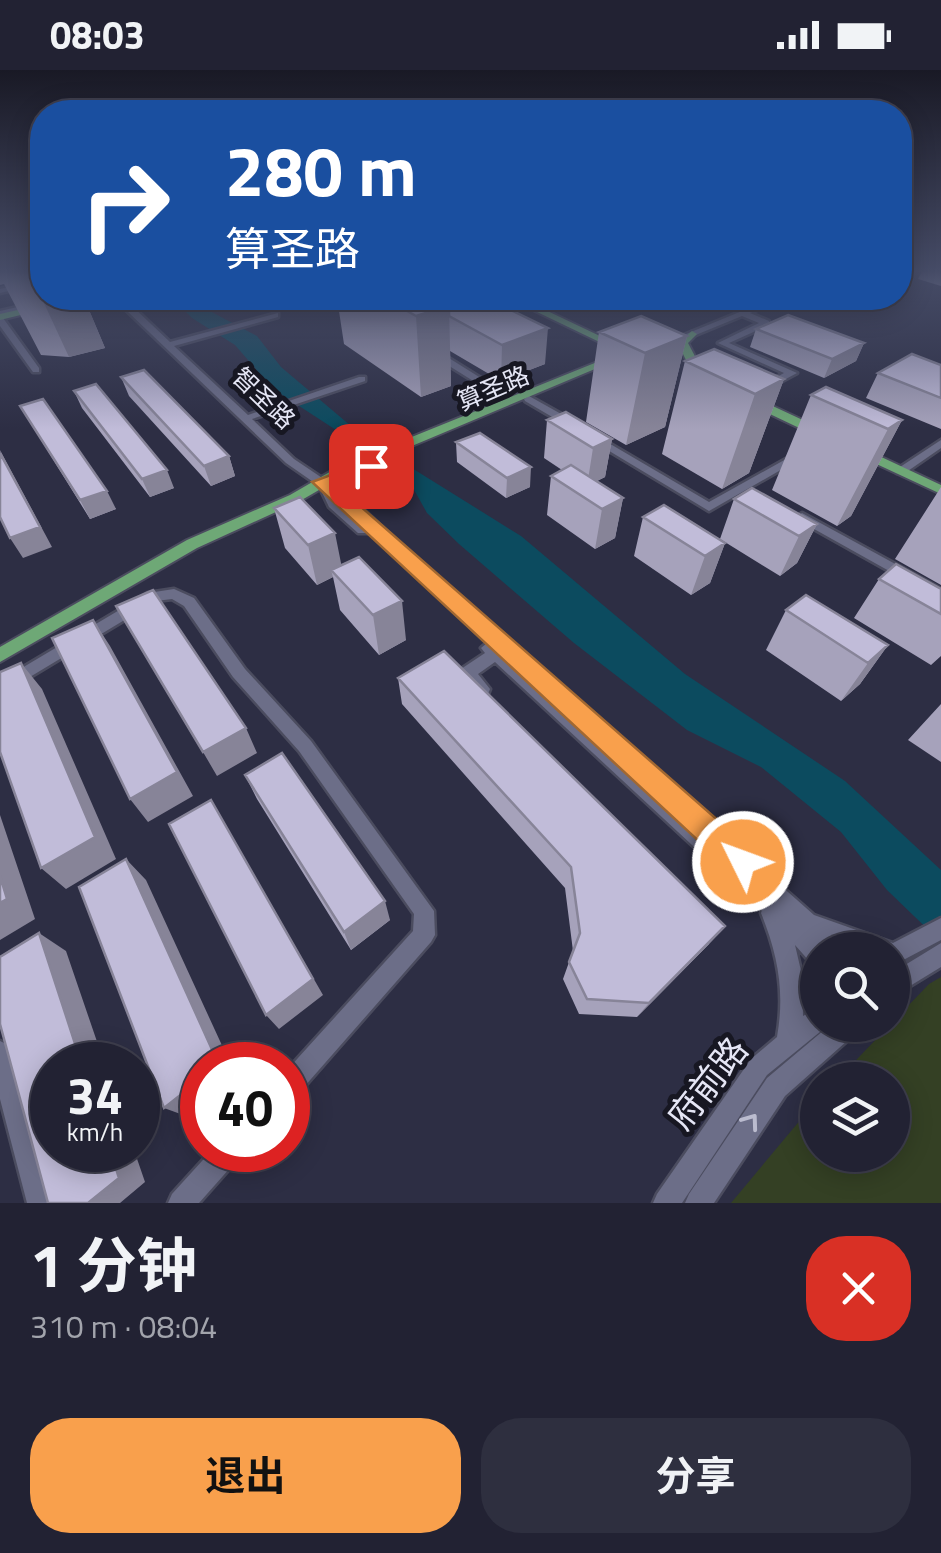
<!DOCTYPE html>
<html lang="zh">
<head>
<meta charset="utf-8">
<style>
  body { margin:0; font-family:"Titillium Web","Noto Sans SC",sans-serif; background:#2e2f3f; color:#f1f3f6; height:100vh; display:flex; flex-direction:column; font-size:38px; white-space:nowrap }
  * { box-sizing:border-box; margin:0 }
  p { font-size:32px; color:#a2a4ac }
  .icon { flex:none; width:55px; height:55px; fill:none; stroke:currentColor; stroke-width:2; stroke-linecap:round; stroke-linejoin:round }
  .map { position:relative; height:1133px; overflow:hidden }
  .panel { display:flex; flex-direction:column; background:#223; flex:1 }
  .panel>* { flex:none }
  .hud { position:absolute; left:30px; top:30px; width:882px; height:210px; border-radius:40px; box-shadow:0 5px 25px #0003,0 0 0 2px #3f3f4e; background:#1a4fa0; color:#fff; overflow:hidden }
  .buttons { position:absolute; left:800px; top:862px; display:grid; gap:20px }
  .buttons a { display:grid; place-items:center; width:110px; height:110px; border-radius:50%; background:#223; box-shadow:0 5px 25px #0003,0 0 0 2px #3f3f4e; font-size:50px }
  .speed { position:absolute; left:30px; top:972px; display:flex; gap:20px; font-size:50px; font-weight:700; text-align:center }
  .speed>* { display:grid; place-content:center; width:130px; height:130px; border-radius:50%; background:#223; box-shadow:0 5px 25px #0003,0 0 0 2px #3f3f4e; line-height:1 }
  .speed small { font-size:25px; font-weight:400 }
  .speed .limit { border:15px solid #d22; background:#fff; color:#111 }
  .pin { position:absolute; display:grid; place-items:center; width:85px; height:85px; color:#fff; margin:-42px; border-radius:20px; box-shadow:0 5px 15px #0006 }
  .me { position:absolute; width:110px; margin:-55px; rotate:312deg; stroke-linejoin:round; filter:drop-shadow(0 0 8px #0008) }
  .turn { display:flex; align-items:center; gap:35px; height:210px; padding:0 30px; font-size:45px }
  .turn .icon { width:130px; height:130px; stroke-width:2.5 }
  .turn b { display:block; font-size:70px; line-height:85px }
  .round { display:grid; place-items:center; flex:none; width:105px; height:105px; border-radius:40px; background:#2e2f3f }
  .head { display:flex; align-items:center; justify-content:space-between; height:170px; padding:0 30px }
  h1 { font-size:60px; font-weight:700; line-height:75px }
  .primary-button { display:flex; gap:20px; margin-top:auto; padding:20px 30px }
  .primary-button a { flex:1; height:115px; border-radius:40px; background:#f9a04c; color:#111; font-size:40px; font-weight:700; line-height:115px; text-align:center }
  .primary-button a+a { background:#2e2f3f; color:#f1f3f6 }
  .status { display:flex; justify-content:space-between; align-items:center; height:70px; padding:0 50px; background:#223; direction:ltr }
  .status svg { height:28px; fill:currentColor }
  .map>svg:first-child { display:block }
  .green { fill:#344024 }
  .water { fill:#0c4b5f }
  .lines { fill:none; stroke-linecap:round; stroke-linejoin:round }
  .minor-casing { stroke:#4b4c5f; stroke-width:5 }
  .major-casing { stroke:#4b4c5f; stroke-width:4 }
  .minor { fill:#6c6e88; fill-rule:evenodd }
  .major { fill:#6ea876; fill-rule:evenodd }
  .wall { fill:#a6a2bb }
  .shaded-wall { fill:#878498 }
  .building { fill:#c1bcd9; stroke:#878498; stroke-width:2.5 }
  .oneway { stroke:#bbbccf }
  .route { fill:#f9a04c; stroke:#a26831; stroke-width:2.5 }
  .labels { text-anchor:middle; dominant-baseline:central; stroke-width:10; stroke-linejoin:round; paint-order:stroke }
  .far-street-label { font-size:25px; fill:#e5e6f5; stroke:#171722 }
  .near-street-label { font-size:35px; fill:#e5e6f5; stroke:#171722 }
</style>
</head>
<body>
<div class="status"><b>08:03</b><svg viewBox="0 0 49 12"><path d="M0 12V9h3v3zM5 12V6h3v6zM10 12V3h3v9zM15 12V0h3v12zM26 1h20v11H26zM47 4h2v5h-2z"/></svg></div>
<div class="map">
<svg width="941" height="1133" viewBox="0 0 941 1133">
  <rect width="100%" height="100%" fill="#2d2e44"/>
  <path class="green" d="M 941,907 L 941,1133 L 731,1133 L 817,1030 L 818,1085 L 892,1085 L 892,1010 L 837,1010 L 929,914 Z"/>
  <path class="water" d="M 172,228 L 196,228 L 206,239 L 257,266 L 281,297 L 370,372 L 521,466 L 685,604 L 845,711 L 941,800 L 941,872 L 887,820 L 841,762 L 761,697 L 687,660 L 574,573 L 459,474 L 427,443 L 413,418 L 356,373 L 273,319 L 235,275 L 192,248 Z"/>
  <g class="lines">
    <defs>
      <path id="minor" d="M 42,209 L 42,213 L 0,223 L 0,219 Z
        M 57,228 L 69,228 L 0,245 L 0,241 Z
        M 566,228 L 577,228 L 548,237 L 544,235 Z
        M 618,228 L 628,228 L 641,233 L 657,228 L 667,228 L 641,238 Z
        M 774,228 L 784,228 L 750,243 L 769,251 L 769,255 L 729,273 L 797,303 L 769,318 L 761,316 L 784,303 L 718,273 L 759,253 L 742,246 L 681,271 L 674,269 Z
        M 126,236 L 132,236 L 170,272 L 278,243 L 278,247 L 174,276 L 248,345 L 359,307 L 365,307 L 365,311 L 252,349 L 294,389 L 349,426 L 495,563 L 814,845 L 893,873 L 941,848 L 941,870 L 892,896 L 892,880 L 855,880 L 842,875 L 844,880 L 818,880 L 818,895 L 810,892 L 795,875 L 802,905 L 803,946 L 818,938 L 818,955 L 827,955 L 826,957 L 767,1005 L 682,1133 L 653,1133 L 657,1124 L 751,989 L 777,967 C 785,922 778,885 761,843 L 762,840 L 495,592 L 478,604 L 490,619 L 488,624 C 475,628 465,613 459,603 L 461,599 L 485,583 L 481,578 L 487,573 L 368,458 L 368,463 L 358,463 L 329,437 L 319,416 L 286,393 L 126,240 ZM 336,428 L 364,454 L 338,432 Z
        M 0,247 L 3,248 L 39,298 L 39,302 L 33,302 L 0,256 Z
        M 430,280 L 436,280 L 516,330 L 507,332 L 430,284 Z
        M 529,326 L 579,354 L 580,356 L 571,358 L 525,331 L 524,329 Z
        M 595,365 L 709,432 L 795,384 L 803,384 L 805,386 L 709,441 L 591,370 L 590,368 Z
        M 941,370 L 941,378 L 905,403 L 897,403 L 897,399 Z
        M 802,443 L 941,519 L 941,530 L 798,450 L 796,447 Z
        M 174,519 L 194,528 L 245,599 L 311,671 L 434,841 L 435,865 L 431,872 L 297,1025 L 288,1028 L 288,999 L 413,861 L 414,844 L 299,681 L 233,607 L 184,536 L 172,529 L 156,531 L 0,625 L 0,611 L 148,523 Z
        M 941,873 L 941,897 L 892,927 L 892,903 Z
        M 830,955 L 860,955 L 856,963 L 785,1026 L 714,1133 L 685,1133 L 689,1124 L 767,1008 Z
        M 0,971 L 8,975 L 12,983 L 53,1133 L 27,1133 L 0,1029 Z
        M 212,1080 L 242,1080 L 238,1089 L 199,1133 L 168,1133 L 172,1124 Z"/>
      <path id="major" d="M 71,228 L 100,228 L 134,238 L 129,241 L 99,233 L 70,233 L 0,250 L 0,244 Z
        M 508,228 L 520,228 L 621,276 L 612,278 Z
        M 692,261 L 697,264 L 688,273 L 699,294 L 713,305 L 711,307 C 692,308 685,288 678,273 Z
        M 612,286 L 621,288 L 350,402 L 300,431 L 197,478 L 0,592 L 0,577 L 187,470 L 290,425 L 340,396 Z
        M 751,326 L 822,359 L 824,362 L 814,365 L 747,333 L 747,327 Z
        M 860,377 L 941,415 L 941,424 L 855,384 L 853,381 Z"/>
    </defs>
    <use href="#minor" class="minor-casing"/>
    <use href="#major" class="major-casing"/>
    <use href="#minor" class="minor"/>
    <use href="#major" class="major"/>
  </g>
  <path class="wall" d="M 0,201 L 42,201 L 42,228 L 84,228 L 105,278 L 69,287 L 41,285 L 4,214 L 0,215 Z
    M 922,201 L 941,201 L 941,216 L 918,209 Z
    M 337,228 L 486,228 L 545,294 L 501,311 L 450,281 L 451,316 L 421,327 L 344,274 Z
    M 756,259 L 864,273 L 856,291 L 824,308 L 750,277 Z
    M 599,262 L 687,266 L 665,357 L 626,375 L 586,352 Z
    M 685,291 L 784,309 L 749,403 L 722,419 L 662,384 Z
    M 941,295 L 941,359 L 866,328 L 878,303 Z
    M 121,307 L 229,386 L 235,406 L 211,416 L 129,326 Z
    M 74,321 L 174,418 L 150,427 L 82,338 Z
    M 811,325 L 902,350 L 851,446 L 837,456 L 772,420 Z
    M 20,336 L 116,439 L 90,449 Z
    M 547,350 L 612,369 L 605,407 L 597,411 L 623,428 L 615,468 L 595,479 L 547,445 L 551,406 L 562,400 L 544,388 Z
    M 456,372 L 530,417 L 506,428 L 457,392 Z
    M 941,417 L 941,515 L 895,489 Z
    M 734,429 L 817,454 L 797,493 L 780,506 L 720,469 Z
    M 274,438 L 341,495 L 406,570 L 379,585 L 340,540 L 333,507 L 317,515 L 285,478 Z
    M 643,447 L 725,473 L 710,513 L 691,525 L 634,486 Z
    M 879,509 L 941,519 L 941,586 L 931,595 L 854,548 Z
    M 786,540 L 888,575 L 860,614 L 841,631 L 766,580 Z
    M 398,608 L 709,874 L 637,947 L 579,944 L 563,909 L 573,881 L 565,818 L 402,634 Z
    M 941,634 L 941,692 L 908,670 Z
    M 245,705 L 390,850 L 351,880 L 257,729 Z"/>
  <path class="shaded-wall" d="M 42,201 L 42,228 L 84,228 L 105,278 L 69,287 L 30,203 Z
    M 449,236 L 451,316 L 421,327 L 416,246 Z
    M 548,258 L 545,294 L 501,311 L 502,275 Z
    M 687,266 L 665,357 L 626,375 L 645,283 Z
    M 864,273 L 856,291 L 824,308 L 832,289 Z
    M 784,309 L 749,403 L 722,419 L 755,324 Z
    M 902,350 L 851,446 L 837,456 L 888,359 Z
    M 612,369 L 605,407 L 587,416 L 593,378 Z
    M 0,380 L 52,477 L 23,488 L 10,468 Z
    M 229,386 L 235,406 L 211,416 L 204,396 Z
    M 531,397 L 530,417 L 506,428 L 507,408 Z
    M 167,400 L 174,418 L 150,427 L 142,409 Z
    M 107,421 L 116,439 L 90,449 L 80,430 Z
    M 623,428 L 615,468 L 595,479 L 602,439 Z
    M 817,454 L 797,493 L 780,506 L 799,466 Z
    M 335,463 L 343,503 L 331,500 L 333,507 L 317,515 L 308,475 Z
    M 725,473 L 710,513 L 691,525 L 705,486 Z
    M 402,531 L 406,570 L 379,585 L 373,545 Z
    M 93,550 L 110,576 L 193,726 L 148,752 L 130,729 Z
    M 888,575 L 860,614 L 841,631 L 868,593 Z
    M 21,593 L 42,619 L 116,789 L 66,819 L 41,798 Z
    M 246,658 L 257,683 L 217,706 L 203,682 Z
    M 211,730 L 323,925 L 279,959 L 266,945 Z
    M 0,745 L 35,849 L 0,870 Z
    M 126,789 L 146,810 L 231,995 L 219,995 Z
    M 385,831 L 390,850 L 351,880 L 344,862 Z
    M 725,856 L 709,874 L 637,947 L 649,933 Z
    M 39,863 L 66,881 L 105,995 L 82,995 Z
    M 202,1008 L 202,1033 L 186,1046 L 164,1038 Z
    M 110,1080 L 134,1080 L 145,1112 L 120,1133 L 88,1133 Z"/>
  <path class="building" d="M 0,201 L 42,201 L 30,203 Z
    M 384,228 L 433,228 L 449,236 L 416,246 Z
    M 433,228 L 486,228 L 548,258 L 502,275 L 449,246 L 449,236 Z
    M 788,245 L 864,273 L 832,289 L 756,259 Z
    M 641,246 L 687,266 L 645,283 L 599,262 Z
    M 714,279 L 784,309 L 755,324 L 685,291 Z
    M 912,284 L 941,295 L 941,328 L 878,303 Z
    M 144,300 L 229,386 L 204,396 L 121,307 Z
    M 96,314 L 167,400 L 142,409 L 74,321 Z
    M 826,317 L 902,350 L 888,359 L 811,325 Z
    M 43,329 L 107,421 L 80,430 L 20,336 Z
    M 566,342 L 612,369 L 593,378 L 547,350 Z
    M 480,363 L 531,397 L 507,408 L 456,372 Z
    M 0,383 L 40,457 L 10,468 L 0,447 Z
    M 571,395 L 623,428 L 602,439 L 551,406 Z
    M 752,418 L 817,454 L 799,466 L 734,429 Z
    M 300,427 L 335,463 L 308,475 L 274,438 Z
    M 664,435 L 725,473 L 705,486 L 643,447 Z
    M 359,487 L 402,531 L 373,545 L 331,500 Z
    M 896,494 L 941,519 L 941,544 L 879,509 Z
    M 153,520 L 246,658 L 203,682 L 116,536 Z
    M 806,525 L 888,575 L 868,593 L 786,540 Z
    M 93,550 L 177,702 L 130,729 L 52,568 Z
    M 444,581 L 725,856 L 649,933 L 587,929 L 569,892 L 580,863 L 571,797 L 398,608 Z
    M 21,593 L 95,767 L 41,798 L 0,682 L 0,602 Z
    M 282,683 L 385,831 L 344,862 L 245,705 Z
    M 211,730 L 313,909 L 266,945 L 169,754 Z
    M 126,789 L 219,995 L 202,995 L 202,1008 L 164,1038 L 79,817 Z
    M 0,806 L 7,829 L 0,833 Z
    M 39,863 L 82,995 L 52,995 L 52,1080 L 110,1080 L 119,1108 L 88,1133 L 48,1133 L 0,954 L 0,887 Z"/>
  <defs><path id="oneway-chevron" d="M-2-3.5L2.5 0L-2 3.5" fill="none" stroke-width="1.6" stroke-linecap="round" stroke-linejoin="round" transform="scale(2.5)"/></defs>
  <use class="oneway" href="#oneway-chevron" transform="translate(751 1051) rotate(-54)"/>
  <linearGradient id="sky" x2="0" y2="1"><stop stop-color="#191925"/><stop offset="0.56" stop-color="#464c67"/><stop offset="1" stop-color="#464c67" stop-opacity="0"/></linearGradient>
  <rect width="941" height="359" fill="url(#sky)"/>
  <path class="route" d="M 365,392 L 379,396 L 335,414 L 754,782 L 758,792 L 754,803 L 743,807 L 733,803 L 312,412 Z"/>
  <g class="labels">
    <g class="far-street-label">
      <text transform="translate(493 318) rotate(-23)">算圣路</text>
      <text transform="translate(264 328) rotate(44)">智圣路</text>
    </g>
    <g class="near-street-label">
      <text transform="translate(707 1013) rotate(-52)">府前路</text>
    </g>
  </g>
</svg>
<div class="buttons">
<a><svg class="icon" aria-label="search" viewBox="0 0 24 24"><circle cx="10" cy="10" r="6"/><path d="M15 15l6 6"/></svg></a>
<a><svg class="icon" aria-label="layers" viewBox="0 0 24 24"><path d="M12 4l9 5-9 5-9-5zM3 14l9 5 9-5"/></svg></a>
</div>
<div class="speed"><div>34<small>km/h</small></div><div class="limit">40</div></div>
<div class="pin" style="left:371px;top:396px;background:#d93025"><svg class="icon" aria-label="arrive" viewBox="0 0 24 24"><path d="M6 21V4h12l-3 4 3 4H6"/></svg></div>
<svg class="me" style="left:743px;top:792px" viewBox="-20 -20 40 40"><circle r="17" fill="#f9a04c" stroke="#fff" stroke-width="3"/><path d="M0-11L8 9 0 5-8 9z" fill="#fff"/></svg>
<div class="hud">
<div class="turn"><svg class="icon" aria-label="right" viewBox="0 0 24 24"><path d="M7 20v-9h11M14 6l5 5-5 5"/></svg><div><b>280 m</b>算圣路</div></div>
</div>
</div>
<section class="panel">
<div class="head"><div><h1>1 分钟</h1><p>310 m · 08:04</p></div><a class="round" style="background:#d93025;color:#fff"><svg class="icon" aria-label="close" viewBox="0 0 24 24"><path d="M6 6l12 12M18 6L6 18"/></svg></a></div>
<div class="primary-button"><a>退出</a><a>分享</a></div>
</section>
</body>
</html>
